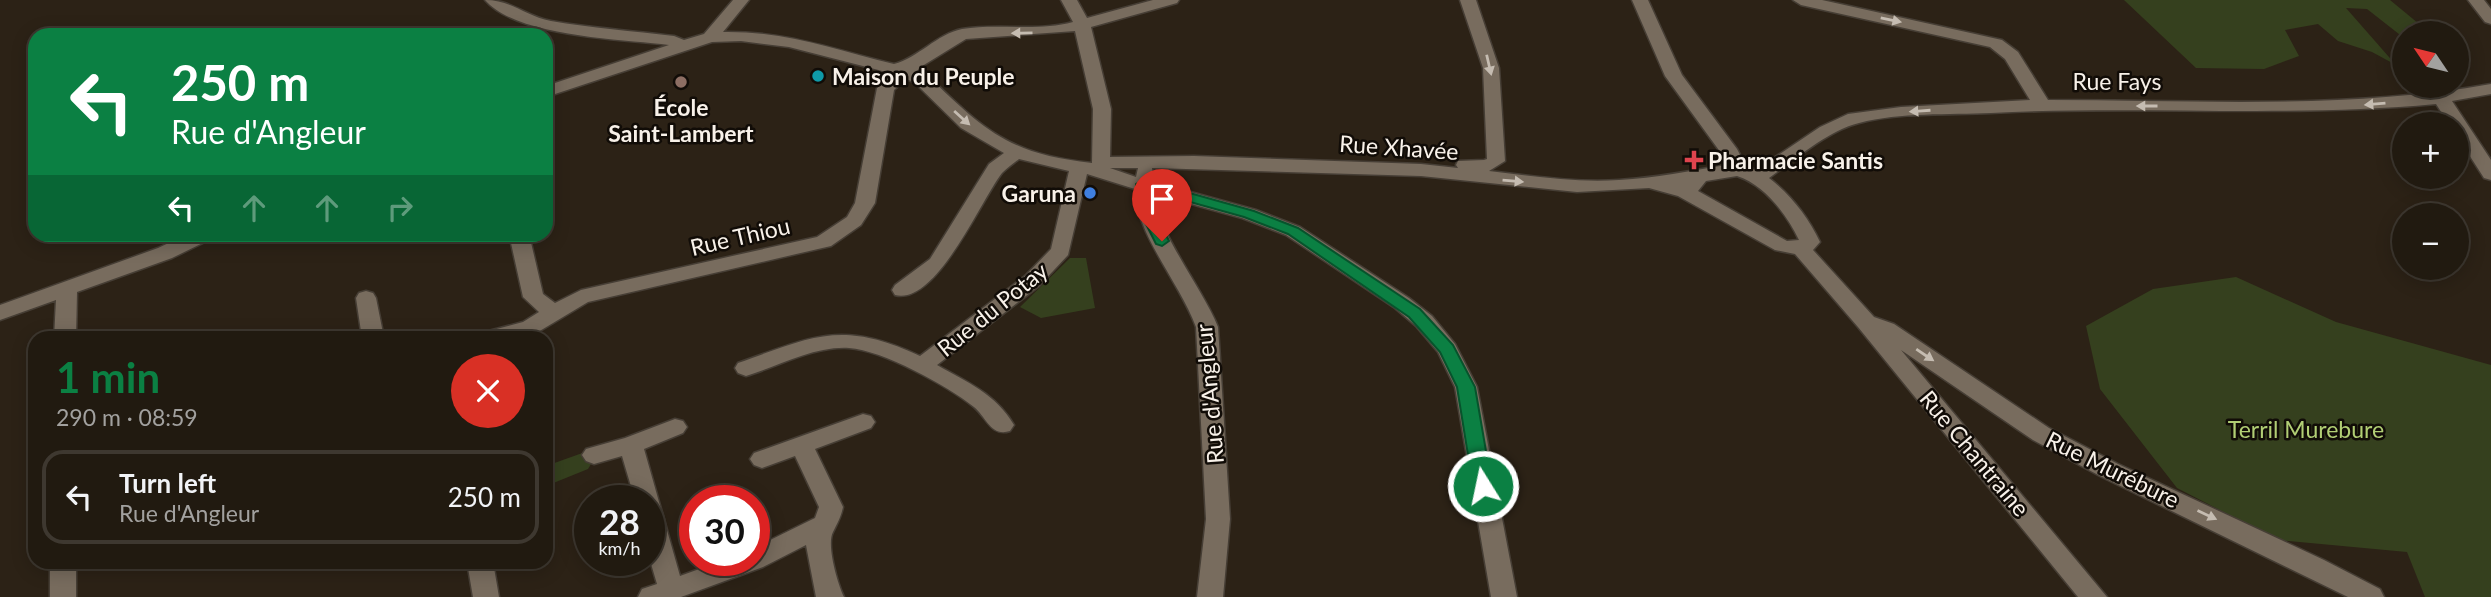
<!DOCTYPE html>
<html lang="en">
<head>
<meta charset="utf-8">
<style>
  body { margin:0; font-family:Lato,sans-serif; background:#2d271e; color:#f1f3f6; height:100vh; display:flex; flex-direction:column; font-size:26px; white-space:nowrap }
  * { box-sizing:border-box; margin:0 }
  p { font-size:23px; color:#a2a19f }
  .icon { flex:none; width:38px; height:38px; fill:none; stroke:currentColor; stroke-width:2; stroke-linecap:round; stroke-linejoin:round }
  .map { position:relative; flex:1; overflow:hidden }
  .drawer { position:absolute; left:28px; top:331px; width:525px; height:238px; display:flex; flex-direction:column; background:#211a10; border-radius:21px; box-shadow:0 4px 18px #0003,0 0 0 2px #3e3830 }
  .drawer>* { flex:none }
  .banner { position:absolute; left:28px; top:28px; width:525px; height:214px; border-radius:21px; box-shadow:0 4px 18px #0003,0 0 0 2px #3e3830; background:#0b8043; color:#fff; overflow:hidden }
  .needle { width:46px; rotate:305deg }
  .controls { position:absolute; left:2392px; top:21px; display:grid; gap:14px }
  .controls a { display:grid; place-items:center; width:77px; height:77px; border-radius:50%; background:#211a10; box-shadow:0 4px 18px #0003,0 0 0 2px #3e3830; font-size:35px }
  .speed { position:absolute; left:574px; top:485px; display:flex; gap:14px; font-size:35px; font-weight:700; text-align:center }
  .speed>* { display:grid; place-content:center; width:91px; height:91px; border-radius:50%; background:#211a10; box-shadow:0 4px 18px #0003,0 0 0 2px #3e3830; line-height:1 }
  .speed small { font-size:18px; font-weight:400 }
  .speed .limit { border:10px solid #d22; background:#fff; color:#111 }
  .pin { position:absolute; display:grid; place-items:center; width:60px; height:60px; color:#fff; margin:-72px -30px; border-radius:50% 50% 50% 0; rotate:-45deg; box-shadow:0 0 7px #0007 }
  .pin .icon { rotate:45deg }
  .me { position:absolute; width:77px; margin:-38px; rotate:350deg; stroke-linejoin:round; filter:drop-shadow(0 0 5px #0008) }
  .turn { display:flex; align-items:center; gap:24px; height:147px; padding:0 28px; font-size:32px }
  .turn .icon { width:91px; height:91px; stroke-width:2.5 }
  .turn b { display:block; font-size:49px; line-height:60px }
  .lanes { display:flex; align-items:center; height:66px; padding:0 28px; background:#0003; justify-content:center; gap:35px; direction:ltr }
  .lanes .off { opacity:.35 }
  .round { display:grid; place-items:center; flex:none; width:74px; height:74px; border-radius:37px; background:#2d271e }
  .headline { display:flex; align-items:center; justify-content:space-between; height:119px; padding:0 28px }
  h1 { font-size:42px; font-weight:700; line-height:52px; color:#0b8043 }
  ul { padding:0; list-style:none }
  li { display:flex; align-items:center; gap:21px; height:94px; margin:0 14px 10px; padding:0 14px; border:4px solid #3e3830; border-radius:21px }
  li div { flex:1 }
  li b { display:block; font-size:26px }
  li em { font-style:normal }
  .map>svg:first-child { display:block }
  .green { fill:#35401e }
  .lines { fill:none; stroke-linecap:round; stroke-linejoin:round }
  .minor-casing { stroke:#463e35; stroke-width:3 }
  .minor { fill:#786c5e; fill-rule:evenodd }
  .oneway { fill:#c5bcb1 }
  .route { fill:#0b8043; stroke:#07532c; stroke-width:2 }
  .culture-dot { fill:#0f9aa8; stroke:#110c07; stroke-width:2.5 }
  .education-dot { fill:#8d6e63; stroke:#110c07; stroke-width:2.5 }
  .health-dot { fill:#e0444e; stroke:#110c07; stroke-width:2.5 }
  .shop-dot { fill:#3f7fe0; stroke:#110c07; stroke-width:2.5 }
  .labels { text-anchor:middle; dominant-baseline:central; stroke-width:5; stroke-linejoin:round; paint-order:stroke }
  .poi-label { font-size:23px; font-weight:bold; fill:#f8f1e9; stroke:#110c07; text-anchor:start }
  .street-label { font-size:23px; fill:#f8f1e9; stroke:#110c07 }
  .park-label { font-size:23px; fill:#b1ce74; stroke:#110c07 }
</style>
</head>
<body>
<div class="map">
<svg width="2491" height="597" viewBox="0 0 2491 597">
  <rect width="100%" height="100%" fill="#2c2216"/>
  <path class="green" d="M 2124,0 L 2390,0 L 2430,33 L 2404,33 L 2404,38 L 2367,9 L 2346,8 L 2396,65 L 2372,52 L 2338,41 L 2318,24 L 2285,30 L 2299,56 L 2264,69 L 2196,68 Z
    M 1070,258 L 1086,258 L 1095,308 L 1041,318 L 1020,307 Z
    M 2236,277 L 2336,322 L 2491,365 L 2491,597 L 2425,597 L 2407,552 L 2278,540 L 2177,488 L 2100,389 L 2086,326 L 2153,289 Z
    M 588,451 L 591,464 L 588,469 L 546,486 L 546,466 Z"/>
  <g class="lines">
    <defs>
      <path id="minor" d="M 485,0 C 512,0 525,16 551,21 C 591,28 633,31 674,36 L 684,40 L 704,34 L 733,0 L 749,0 L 723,32 C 787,31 834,50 894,64 C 918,58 937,34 962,29 C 998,23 1037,32 1073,22 L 1061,0 L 1077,0 L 1087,18 L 1153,0 L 1179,0 L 1177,3 L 1091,27 L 1111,109 L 1110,157 L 1194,156 L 1421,164 L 1458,168 L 1456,165 L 1458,161 L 1484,160 L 1487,159 L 1483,68 L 1460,0 L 1476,0 L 1499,68 L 1505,161 L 1489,171 C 1532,176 1576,183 1619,180 C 1655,178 1691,171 1726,165 L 1721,153 L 1665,76 L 1632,0 L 1648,0 L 1682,75 L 1737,149 L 1746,166 L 1756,170 L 1820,127 L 1848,114 L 1901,107 L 2030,100 L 2005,59 L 1990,47 L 1801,5 L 1793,0 L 1822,0 L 2002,40 L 2018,52 L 2048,100 C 2195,100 2345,110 2491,84 L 2491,94 L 2452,101 L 2491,160 L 2491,180 L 2484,178 L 2457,136 L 2457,124 L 2449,124 L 2436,104 C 2288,118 2139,105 1991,113 C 1948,115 1901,112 1859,123 C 1827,131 1796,159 1769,178 C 1791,195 1808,217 1820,242 L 1813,250 L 1874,317 L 1894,324 L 2049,428 L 2118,464 L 2324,560 L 2380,589 L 2384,597 L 2348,597 L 2100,476 L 2033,440 L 1901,350 L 2107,597 L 2078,597 L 1858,327 L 1795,254 L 1775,250 L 1678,196 L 1649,188 L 1577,192 L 1421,176 L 1152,168 L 1154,182 L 1256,210 L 1300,227 L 1409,298 L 1432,316 L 1455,344 L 1477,387 L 1517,597 L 1491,597 L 1455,387 L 1438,352 L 1416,326 L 1395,308 L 1286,235 L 1242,218 L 1155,194 C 1155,229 1203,289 1218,327 L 1230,519 L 1223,597 L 1197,597 L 1206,519 L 1196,327 C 1180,283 1135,233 1135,189 L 1087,174 L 1068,255 L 1039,286 L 937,365 C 967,382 996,394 1014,425 L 1010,431 C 991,437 987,418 974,407 C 948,386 882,350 849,348 C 814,346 779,366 746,376 L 738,373 L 735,368 L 738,363 C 814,336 842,320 920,356 L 1025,276 L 1051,249 L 1069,171 L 1019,159 C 1014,163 1007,168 1002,173 C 981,200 936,306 895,295 L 892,290 L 895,285 L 930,259 L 989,164 L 1004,153 L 961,128 L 914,82 L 906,79 L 894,90 L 875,203 L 861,225 L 831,246 L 588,302 L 538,332 L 517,338 L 478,338 L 481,333 L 523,322 L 539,312 L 523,297 L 509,234 L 529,234 L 543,294 L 555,303 L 581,290 L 817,237 L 847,217 L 855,203 L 877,88 L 894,74 L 789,47 L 741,41 L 712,42 L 546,97 L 546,86 L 669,45 C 622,39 517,37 485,0 ZM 1075,31 L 1093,109 L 1092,163 C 1008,154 984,130 926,74 L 917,72 L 919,68 L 966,39 ZM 1110,168 L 1138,168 L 1136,177 ZM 1737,176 C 1765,185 1787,215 1799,240 L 1787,241 L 1698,191 L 1706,181 Z
        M 2468,0 L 2484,0 L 2491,9 L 2491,24 L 2485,22 Z
        M 188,234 L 216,234 L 213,238 L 172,258 L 77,292 L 76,338 L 54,338 L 56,300 L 0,320 L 0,305 L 158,248 Z
        M 366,291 L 373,293 L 376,298 L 384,338 L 362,338 L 356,298 L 359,293 Z
        M 863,414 L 871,416 L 875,422 L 871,428 L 815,449 L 843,507 C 841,517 837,524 833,532 C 826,545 838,585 844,597 L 816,597 L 806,545 L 763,567 L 681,597 L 638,597 L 642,589 L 657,584 L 649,557 L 649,500 L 635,500 L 622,456 L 594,464 L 586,461 L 582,455 L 586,449 L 625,438 L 675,419 L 683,421 L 687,427 L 683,433 L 644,449 L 680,576 L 724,560 L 754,560 L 754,548 L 815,518 L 819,507 L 795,456 L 762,468 L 754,465 L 750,459 L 754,453 Z
        M 50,562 L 76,562 L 76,597 L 50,597 Z
        M 467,562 L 493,562 L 499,597 L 473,597 Z"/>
    </defs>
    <use href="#minor" class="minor-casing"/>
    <use href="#minor" class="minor"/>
  </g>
  <defs><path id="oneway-solid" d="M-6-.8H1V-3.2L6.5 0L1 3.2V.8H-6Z" transform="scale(1.75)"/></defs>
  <g class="oneway">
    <use href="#oneway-solid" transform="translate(1891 20) rotate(12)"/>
    <use href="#oneway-solid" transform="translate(1022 33) rotate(179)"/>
    <use href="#oneway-solid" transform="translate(1489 65) rotate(77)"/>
    <use href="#oneway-solid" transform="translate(2375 104) rotate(175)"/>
    <use href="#oneway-solid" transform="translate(2147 106) rotate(180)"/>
    <use href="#oneway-solid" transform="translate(1920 111) rotate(176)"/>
    <use href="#oneway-solid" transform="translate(962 118) rotate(42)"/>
    <use href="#oneway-solid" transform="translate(1513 181) rotate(5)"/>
    <use href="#oneway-solid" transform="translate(1925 355) rotate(34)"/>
    <use href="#oneway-solid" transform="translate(2207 515) rotate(25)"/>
  </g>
  <path class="route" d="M 1143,180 L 1254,211 L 1298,228 L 1420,309 L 1453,345 L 1475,387 L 1492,486 L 1489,491 L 1476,491 L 1473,486 L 1457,387 L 1440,352 L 1409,317 L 1288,234 L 1244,217 L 1151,191 L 1152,206 L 1169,241 L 1162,246 L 1156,244 L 1137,206 L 1136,184 Z"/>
  <circle class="culture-dot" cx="818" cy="76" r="7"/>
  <circle class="education-dot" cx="681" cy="82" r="7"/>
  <path class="health-dot" d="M1690.5 149.5h7v7h7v7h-7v7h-7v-7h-7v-7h7z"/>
  <circle class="shop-dot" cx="1090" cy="193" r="7"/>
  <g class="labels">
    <g class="poi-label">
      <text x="832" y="76">Maison du Peuple</text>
      <text x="681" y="107" text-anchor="middle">École<tspan x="681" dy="26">Saint-Lambert</tspan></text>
      <text x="1708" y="160">Pharmacie Santis</text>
      <text x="1076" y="193" text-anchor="end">Garuna</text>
    </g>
    <g class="street-label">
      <text x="2117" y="81">Rue Fays</text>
      <text transform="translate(1399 147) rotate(4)">Rue Xhavée</text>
      <text transform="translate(740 236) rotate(-13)">Rue Thiou</text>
      <text transform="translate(992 309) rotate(-39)">Rue du Potay</text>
      <text transform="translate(1209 394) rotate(-95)">Rue d'Angleur</text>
      <text transform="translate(1975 453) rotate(50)">Rue Chantraine</text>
      <text transform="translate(2113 469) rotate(26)">Rue Murébure</text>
    </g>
    <g class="park-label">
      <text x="2306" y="429">Terril Murebure</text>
    </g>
  </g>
</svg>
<div class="controls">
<a><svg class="needle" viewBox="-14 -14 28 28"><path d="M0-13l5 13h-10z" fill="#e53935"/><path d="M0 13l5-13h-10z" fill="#a2a19f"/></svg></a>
<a>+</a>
<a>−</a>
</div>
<div class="speed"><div>28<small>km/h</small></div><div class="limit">30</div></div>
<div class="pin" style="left:1162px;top:241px;background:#d93025"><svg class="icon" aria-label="arrive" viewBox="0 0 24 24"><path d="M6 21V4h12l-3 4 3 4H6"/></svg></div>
<svg class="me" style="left:1483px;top:486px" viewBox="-20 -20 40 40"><circle r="17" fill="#0b8043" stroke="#fff" stroke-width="3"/><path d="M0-11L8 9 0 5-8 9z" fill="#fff"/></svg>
<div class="banner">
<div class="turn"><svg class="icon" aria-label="left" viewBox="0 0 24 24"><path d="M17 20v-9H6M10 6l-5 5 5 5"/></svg><div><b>250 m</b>Rue d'Angleur</div></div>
<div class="lanes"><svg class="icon" aria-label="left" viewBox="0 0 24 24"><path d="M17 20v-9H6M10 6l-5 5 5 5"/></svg><svg class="icon off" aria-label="ahead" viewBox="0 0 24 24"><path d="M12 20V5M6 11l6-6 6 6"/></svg><svg class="icon off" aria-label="ahead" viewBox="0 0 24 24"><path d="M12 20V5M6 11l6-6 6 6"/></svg><svg class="icon off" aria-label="right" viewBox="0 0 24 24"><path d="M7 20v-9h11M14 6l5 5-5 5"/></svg></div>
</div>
<section class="drawer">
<div class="headline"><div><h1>1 min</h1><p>290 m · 08:59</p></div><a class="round" style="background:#d93025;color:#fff"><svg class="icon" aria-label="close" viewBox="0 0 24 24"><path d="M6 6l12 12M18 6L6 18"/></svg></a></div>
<ul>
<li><svg class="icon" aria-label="left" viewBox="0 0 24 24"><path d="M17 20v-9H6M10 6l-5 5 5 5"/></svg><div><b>Turn left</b><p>Rue d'Angleur</p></div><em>250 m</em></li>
</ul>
</section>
</div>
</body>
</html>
